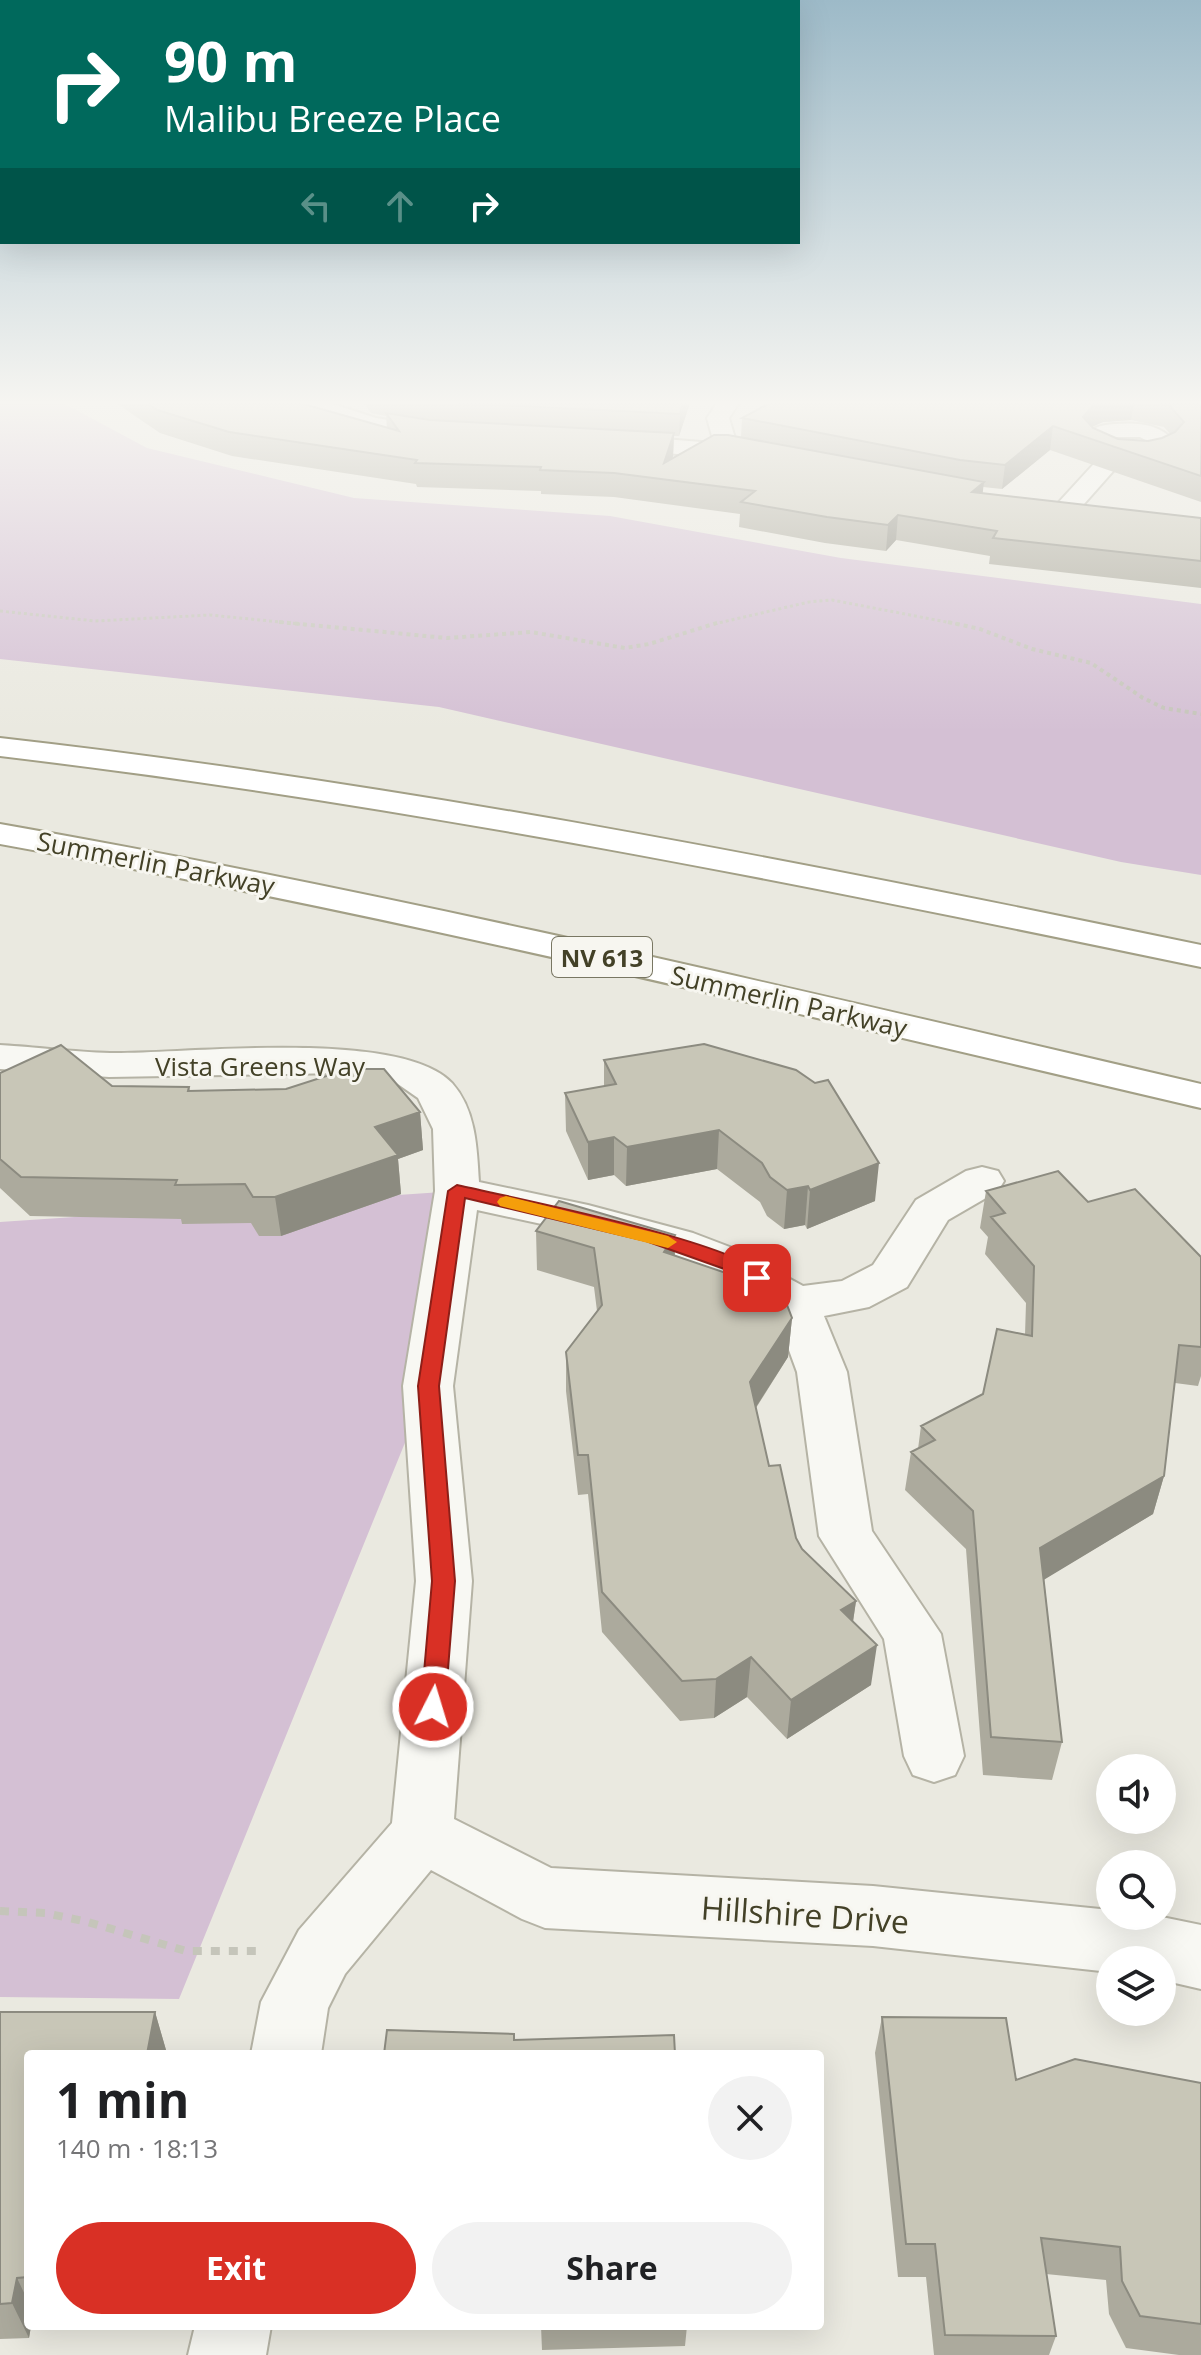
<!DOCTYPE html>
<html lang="en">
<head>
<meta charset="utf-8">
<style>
  body { margin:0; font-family:"Open Sans",sans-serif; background:#f2f2f2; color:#202124; height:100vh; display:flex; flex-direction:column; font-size:30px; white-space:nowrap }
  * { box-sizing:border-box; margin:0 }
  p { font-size:26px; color:#757577 }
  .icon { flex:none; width:44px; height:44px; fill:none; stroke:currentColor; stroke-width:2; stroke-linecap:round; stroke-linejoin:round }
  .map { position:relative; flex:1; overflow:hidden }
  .drawer { position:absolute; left:24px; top:2050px; width:800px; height:280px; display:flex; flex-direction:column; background:#fff; border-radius:8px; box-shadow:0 8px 32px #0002 }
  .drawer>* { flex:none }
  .banner { position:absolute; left:0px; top:0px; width:800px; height:244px; box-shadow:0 8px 32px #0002; background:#00695c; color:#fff; overflow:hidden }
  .fabs { position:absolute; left:1096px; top:1754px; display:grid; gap:16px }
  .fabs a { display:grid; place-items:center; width:80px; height:80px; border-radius:50%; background:#fff; box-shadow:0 8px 32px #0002; font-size:40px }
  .pin { position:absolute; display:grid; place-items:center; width:68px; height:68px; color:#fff; margin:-34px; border-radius:16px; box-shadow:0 4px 12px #0006 }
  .me { position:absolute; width:88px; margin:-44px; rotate:5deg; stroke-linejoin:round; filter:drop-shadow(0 0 6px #0008) }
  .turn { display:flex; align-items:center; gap:28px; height:168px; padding:0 32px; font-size:36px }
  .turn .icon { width:104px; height:104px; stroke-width:2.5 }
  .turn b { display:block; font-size:56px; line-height:68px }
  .lanes { display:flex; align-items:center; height:76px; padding:0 32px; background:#0003; justify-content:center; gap:40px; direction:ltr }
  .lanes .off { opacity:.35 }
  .round { display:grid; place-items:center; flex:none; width:84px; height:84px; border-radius:42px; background:#f2f2f2 }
  .head { display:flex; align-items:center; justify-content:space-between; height:136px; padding:0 32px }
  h1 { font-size:48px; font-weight:700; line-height:60px }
  .button { display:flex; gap:16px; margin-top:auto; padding:16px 32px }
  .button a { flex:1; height:92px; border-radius:48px; background:#d93025; color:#fff; font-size:32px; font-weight:700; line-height:92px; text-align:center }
  .button a+a { background:#f2f2f2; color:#202124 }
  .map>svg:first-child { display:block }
  .green { fill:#d4c0d4 }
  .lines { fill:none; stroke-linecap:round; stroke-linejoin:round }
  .minor-casing { stroke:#b5b3a5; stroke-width:4 }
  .highway-casing { stroke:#a29f86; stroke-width:4 }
  .path-far2 { stroke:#c5c5ba; stroke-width:3; stroke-dasharray:3 3; stroke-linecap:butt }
  .path-far1 { stroke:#c5c5ba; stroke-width:4; stroke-dasharray:4 4; stroke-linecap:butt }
  .path { stroke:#c5c5ba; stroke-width:8; stroke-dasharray:9 9; stroke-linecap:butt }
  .minor { fill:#f8f8f3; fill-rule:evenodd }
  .highway { fill:#fff; fill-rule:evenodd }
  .wall { fill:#acaa9d; fill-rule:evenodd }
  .shaded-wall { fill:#8c8b80 }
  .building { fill:#c8c6b7; stroke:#8c8b80; stroke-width:2 }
  .route { fill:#d93025; stroke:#8d1f18; stroke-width:2 }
  .slow { fill:#f59e0b }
  .labels { text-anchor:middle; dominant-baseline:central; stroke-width:6; stroke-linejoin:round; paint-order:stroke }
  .shield { fill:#f7f6f0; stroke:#797763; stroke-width:2 }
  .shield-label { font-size:24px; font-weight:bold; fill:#434127 }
  .street-label { font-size:26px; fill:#434127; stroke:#f7f6f0 }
  .near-street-label { font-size:32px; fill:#434127; stroke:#f7f6f0 }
</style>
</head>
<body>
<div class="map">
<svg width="1201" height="2355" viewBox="0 0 1201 2355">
  <rect width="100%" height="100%" fill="#eae9e0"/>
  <path class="green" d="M 0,403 L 63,403 L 147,448 L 354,498 L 610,516 L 841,558 L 1201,604 L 1201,875 L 1121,862 L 439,707 L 0,659 Z
    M 457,1191 L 428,1386 L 179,1999 L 0,1997 L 0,1222 Z"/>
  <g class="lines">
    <defs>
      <path id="minor" d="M 298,403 L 330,403 L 376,418 L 453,430 L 456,435 L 453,440 L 445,442 L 372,431 L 301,408 Z
        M 717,403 L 739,403 L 729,418 L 737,445 L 761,448 L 765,453 L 761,458 L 753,460 L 614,449 L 606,447 L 603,442 L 606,437 L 614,435 L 714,443 L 707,418 Z
        M 1114,424 C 1139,422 1163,424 1177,445 L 1158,458 L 1123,460 L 1076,513 L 1058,513 L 1055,508 L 1058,503 L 1102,455 L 1082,440 C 1088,428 1101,425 1114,424 ZM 1114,437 L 1140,437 L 1153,444 L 1129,447 L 1106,439 Z
        M 0,1045 C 37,1047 73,1052 110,1053 C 187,1054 400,1028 452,1083 C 476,1110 477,1148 479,1182 L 588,1205 L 693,1233 L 735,1249 L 803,1286 L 842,1281 L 873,1265 L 916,1200 L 966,1171 L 982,1167 L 998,1171 L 1004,1181 L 998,1191 L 948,1220 L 907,1287 L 869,1307 L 824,1316 L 847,1372 L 872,1531 L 941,1634 L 964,1756 L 955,1775 L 934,1782 L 913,1775 L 904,1756 L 884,1639 L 819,1536 L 797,1372 L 775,1312 L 742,1290 L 660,1254 L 588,1234 L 477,1210 L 453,1386 L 472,1581 L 454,1819 L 551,1868 L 873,1886 L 1110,1910 L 1110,1916 L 1157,1916 L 1201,1925 L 1201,1989 L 1162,1980 L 1162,1960 L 1110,1960 L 1110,1972 L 873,1946 L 545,1928 L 522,1919 L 431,1870 L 345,1974 L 328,2008 L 321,2054 L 251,2054 L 261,2002 L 299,1930 L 392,1823 L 416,1581 L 403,1386 L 435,1191 L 433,1129 L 418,1098 L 395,1082 L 344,1073 L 109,1077 L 0,1069 Z
        M 195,2326 L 271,2326 L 266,2355 L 188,2355 Z"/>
      <path id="highway" d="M 0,738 C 405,784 802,862 1201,945 L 1201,967 C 803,884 405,804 0,756 Z
        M 0,824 C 404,895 802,991 1201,1084 L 1201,1108 C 802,1015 404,917 0,844 Z"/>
    </defs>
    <use href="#minor" class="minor-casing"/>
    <use href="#highway" class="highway-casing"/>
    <path class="path-far2" d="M 0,611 L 95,621 L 210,615 L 300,624
      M 714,624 L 809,602 L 832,600 L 957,624"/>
    <path class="path-far1" d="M 279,622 L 447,638 L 531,632 L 625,648 L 649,644 L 720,622
      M 948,622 L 980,629 L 1032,649 L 1091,663 L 1143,698 L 1164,708 L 1201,714"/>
    <path class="path" d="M 0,1911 L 45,1913 L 88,1922 L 186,1951 L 262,1951"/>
    <use href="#minor" class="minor"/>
    <use href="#highway" class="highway"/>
  </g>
  <path class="wall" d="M 116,403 L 300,403 L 387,428 L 386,416 L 371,413 L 364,403 L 690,403 L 679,436 L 674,436 L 673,458 L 741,438 L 742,418 L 770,403 L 1201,403 L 1201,502 L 1050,450 L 1002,489 L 983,487 L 982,493 L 1201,518 L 1201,588 L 989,564 L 990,556 L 896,540 L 886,551 L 825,543 L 739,527 L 740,514 L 614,497 L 541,494 L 541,491 L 417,487 L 416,484 L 232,456 L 160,433 ZM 1131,420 L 1164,427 L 1170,434 L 1162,438 L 1148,441 L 1118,439 L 1092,427 L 1103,422 Z
    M 604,1060 L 875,1201 L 807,1229 L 805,1225 L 784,1229 L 767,1216 L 760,1202 L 717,1169 L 626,1186 L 614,1175 L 588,1180 L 566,1131 L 565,1093 L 604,1086 Z
    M 0,1073 L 112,1086 L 189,1087 L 190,1091 L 420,1112 L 423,1150 L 398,1159 L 401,1194 L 281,1236 L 259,1236 L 251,1223 L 182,1224 L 181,1219 L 30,1216 L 0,1188 Z
    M 986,1191 L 1088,1202 L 1201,1257 L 1201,1376 L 1198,1386 L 1175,1383 L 1164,1476 L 1153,1514 L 1044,1579 L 1062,1742 L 1052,1780 L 983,1775 L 966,1549 L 905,1490 L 911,1452 L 918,1449 L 921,1426 L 983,1394 L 1025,1335 L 1026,1303 L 985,1254 L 988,1237 L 980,1228 Z
    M 536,1231 L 675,1235 L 675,1255 L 792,1318 L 788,1357 L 756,1408 L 769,1466 L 796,1538 L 802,1549 L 856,1601 L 853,1622 L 871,1685 L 787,1739 L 747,1697 L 714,1718 L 680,1721 L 602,1632 L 588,1494 L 578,1495 L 566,1391 L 566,1352 L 597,1311 L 594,1287 L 537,1270 Z
    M 0,2012 L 155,2012 L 166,2050 L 166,2054 L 28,2054 L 28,2326 L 31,2326 L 29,2338 L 0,2339 Z
    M 882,2017 L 1016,2080 L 1201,2083 L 1201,2355 L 1179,2355 L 1126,2348 L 1109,2314 L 1106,2280 L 1046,2274 L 1056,2336 L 1049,2355 L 934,2355 L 926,2277 L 898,2277 L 875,2053 Z
    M 541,2326 L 687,2326 L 685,2346 L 542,2350 Z"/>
  <path class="shaded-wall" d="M 683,403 L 690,403 L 679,436 L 680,414 Z
    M 1098,403 L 1134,403 L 1131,420 L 1103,422 L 1089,428 L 1083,417 L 1093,405 Z
    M 1053,426 L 1050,450 L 1002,489 L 1005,465 Z
    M 674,433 L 673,456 L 666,479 L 664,463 Z
    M 984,482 L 981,507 L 972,492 Z
    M 898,515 L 896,540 L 886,551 L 888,525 Z
    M 420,1112 L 423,1150 L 398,1159 L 401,1194 L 281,1236 L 275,1197 L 375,1127 Z
    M 719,1130 L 717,1169 L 626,1186 L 627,1147 Z
    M 614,1137 L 614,1175 L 588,1180 L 588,1142 Z
    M 879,1163 L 875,1201 L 807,1229 L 810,1190 Z
    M 808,1186 L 805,1225 L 784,1229 L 787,1190 Z
    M 675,1235 L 674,1274 L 664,1252 Z
    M 792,1318 L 788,1357 L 747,1421 L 750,1382 Z
    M 1164,1476 L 1153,1514 L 1032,1587 L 1040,1548 Z
    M 856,1601 L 850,1641 L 841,1610 Z
    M 877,1645 L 871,1685 L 787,1739 L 791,1700 Z
    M 751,1657 L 747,1697 L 714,1718 L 716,1679 Z
    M 155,2012 L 166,2050 L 166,2054 L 147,2054 Z
    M 17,2278 L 28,2301 L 28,2326 L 31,2326 L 29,2338 L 12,2303 Z"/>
  <path class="building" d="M 147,403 L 300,403 L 399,431 L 386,413 L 430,420 L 674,433 L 664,463 L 714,435 L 728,435 L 984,482 L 972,492 L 1201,518 L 1201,561 L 993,538 L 997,531 L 898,515 L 888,525 L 827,517 L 741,502 L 755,491 L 614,473 L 540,470 L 541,467 L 415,463 L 417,460 L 229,432 L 157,410 Z
    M 457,403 L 683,403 L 680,414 Z
    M 770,403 L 1098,403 L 1093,405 L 1083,417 L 1093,428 L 1118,439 L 1148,441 L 1162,438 L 1175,432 L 1184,422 L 1168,404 L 1161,403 L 1201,403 L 1201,476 L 1053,426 L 1005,465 L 960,460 L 742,418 Z
    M 704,1044 L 796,1070 L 815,1083 L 828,1080 L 879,1163 L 810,1190 L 808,1186 L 787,1190 L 770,1177 L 762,1163 L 719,1130 L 627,1147 L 614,1137 L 588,1142 L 565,1093 L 616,1084 L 604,1060 Z
    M 61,1045 L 112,1086 L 189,1087 L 188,1091 L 286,1089 L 348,1069 L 384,1069 L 420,1112 L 375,1127 L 398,1155 L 275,1197 L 253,1197 L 245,1184 L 175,1185 L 177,1180 L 21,1177 L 0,1159 L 0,1073 Z
    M 1058,1171 L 1088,1202 L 1135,1189 L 1201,1257 L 1201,1347 L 1179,1345 L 1164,1476 L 1040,1548 L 1062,1742 L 991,1737 L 973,1511 L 911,1452 L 935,1440 L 921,1426 L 983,1394 L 997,1329 L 1032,1336 L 1034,1266 L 991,1217 L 1005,1213 L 986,1191 Z
    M 559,1201 L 675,1235 L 664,1252 L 782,1292 L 792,1318 L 750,1382 L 769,1466 L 780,1465 L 796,1538 L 802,1549 L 856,1601 L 841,1610 L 877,1645 L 791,1700 L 751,1657 L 716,1679 L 682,1681 L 602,1592 L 588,1455 L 578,1455 L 566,1352 L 602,1305 L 594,1248 L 536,1231 Z
    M 0,2012 L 155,2012 L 147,2054 L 28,2054 L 28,2277 L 17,2278 L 12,2303 L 0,2304 Z
    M 882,2017 L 1006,2018 L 1016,2080 L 1075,2059 L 1201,2083 L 1201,2324 L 1140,2316 L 1122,2281 L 1120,2247 L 1041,2238 L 1056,2336 L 945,2335 L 935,2244 L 906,2244 Z
    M 387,2030 L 514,2034 L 514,2040 L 674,2035 L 675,2054 L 384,2054 Z"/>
  <linearGradient id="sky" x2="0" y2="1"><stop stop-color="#9dbac8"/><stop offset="0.55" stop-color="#f6f5f1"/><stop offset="1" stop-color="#f6f5f1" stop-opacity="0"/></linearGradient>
  <rect width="1201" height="732" fill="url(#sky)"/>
  <path class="route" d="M 457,1185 C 509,1197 743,1243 767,1278 L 757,1285 L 730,1271 L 646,1241 L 465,1198 L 439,1386 L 455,1581 L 445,1707 L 441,1715 L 433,1718 L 424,1715 L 421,1707 L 432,1581 L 418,1386 L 448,1191 Z"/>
  <path class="slow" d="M 506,1196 L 668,1236 L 677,1242 L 668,1248 L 500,1206 L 497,1202 L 500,1198 Z"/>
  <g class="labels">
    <rect class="shield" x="552" y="937" width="100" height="40" rx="6"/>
    <g class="shield-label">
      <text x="602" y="957">NV 613</text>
    </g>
    <g class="street-label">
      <text transform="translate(156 863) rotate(11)">Summerlin Parkway</text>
      <text transform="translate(789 1001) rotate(13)">Summerlin Parkway</text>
      <text x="260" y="1066">Vista Greens Way</text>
    </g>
    <g class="near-street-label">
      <text transform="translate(805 1914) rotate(4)">Hillshire Drive</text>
    </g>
  </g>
</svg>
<div class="fabs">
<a><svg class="icon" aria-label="sound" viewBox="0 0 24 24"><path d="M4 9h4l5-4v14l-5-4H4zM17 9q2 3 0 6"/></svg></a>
<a><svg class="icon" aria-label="search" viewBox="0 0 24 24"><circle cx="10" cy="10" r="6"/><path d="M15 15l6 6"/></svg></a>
<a><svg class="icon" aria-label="layers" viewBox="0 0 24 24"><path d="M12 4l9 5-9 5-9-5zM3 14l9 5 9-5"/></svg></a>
</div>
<div class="pin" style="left:757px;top:1278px;background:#d93025"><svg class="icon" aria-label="arrive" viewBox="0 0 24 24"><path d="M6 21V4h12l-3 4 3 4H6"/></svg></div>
<svg class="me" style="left:433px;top:1707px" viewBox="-20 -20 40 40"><circle r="17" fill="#d93025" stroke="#fff" stroke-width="3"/><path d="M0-11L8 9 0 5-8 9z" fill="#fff"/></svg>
<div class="banner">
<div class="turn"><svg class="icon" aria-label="right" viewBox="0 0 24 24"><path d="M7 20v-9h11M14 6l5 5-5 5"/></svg><div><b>90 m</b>Malibu Breeze Place</div></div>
<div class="lanes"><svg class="icon off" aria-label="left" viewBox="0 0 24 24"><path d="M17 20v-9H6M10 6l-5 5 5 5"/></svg><svg class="icon off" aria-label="ahead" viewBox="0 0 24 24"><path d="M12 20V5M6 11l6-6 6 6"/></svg><svg class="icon" aria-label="right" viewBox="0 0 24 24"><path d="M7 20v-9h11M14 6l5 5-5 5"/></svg></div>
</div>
<section class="drawer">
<div class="head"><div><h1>1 min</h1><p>140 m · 18:13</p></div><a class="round"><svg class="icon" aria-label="close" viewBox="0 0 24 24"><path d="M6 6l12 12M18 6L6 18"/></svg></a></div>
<div class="button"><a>Exit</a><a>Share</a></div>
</section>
</div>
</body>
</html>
